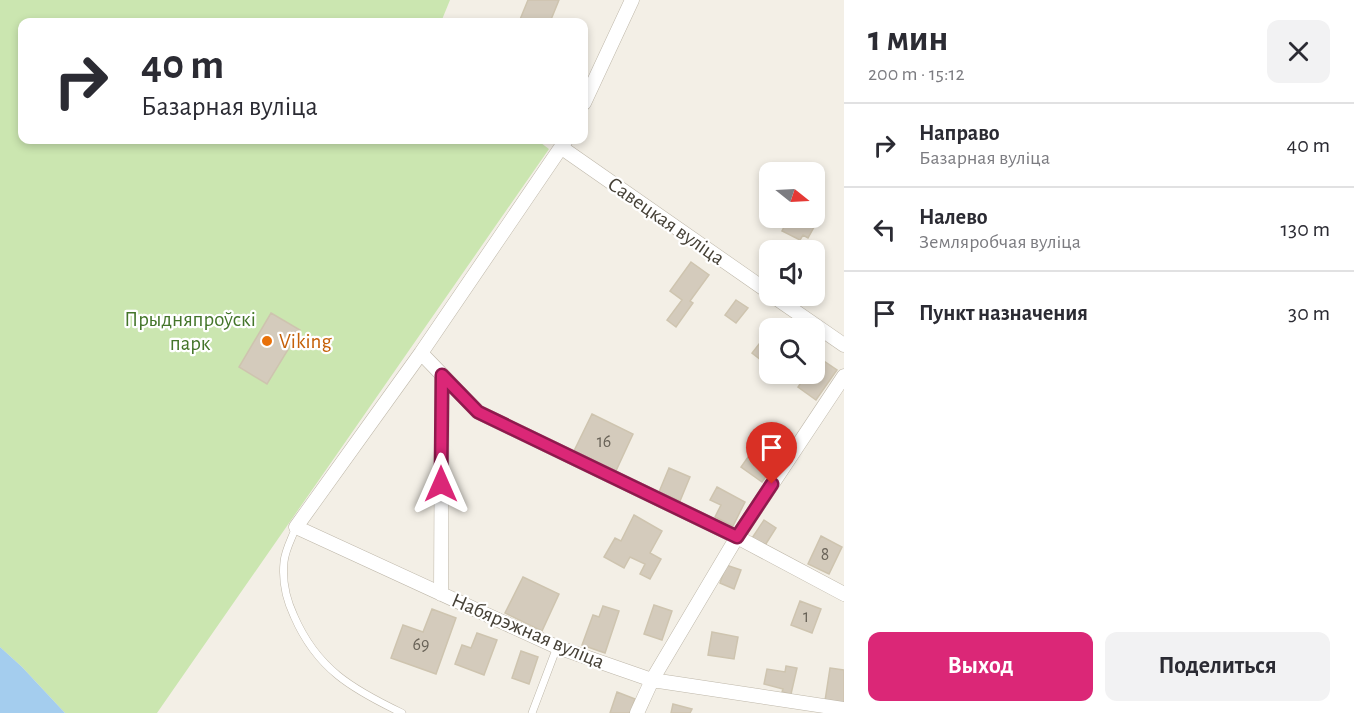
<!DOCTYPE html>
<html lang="ru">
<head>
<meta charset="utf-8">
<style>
  body { margin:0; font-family:"Alegreya Sans",sans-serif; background:#f2f2f3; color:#2b2b33; height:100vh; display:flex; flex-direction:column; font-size:22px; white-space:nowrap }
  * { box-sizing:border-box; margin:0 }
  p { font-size:20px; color:#7c7c81 }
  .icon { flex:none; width:33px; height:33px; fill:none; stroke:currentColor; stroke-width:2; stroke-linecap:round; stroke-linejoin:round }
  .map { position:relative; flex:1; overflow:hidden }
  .panel { display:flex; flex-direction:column; background:#fff; width:510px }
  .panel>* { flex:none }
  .guide { position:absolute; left:18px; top:18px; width:570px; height:126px; border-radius:12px; box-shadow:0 3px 9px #0003; background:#fff; color:#2b2b33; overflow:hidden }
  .needle { width:39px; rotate:108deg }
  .buttons { position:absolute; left:759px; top:162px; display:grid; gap:12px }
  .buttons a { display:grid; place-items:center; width:66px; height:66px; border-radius:12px; background:#fff; box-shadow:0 3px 9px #0003; font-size:30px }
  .pin { position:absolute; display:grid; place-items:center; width:51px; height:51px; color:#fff; margin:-62px -26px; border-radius:50% 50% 50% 0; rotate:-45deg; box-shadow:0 0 6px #0007 }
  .pin .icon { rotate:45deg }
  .me { position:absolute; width:66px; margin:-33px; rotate:0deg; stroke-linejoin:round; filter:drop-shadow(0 0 4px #0008) }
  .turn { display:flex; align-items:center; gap:21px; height:126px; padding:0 24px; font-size:27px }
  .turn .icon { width:78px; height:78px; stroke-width:2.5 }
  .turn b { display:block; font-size:42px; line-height:51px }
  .round { display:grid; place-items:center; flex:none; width:63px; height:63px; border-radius:12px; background:#f2f2f3 }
  .headline { display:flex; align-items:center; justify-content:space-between; height:102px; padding:0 24px }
  h1 { font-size:36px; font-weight:700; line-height:45px }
  .cta { display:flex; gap:12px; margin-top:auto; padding:12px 24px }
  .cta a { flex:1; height:69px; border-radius:12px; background:#db2777; color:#fff; font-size:24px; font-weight:700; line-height:69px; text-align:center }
  .cta a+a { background:#f2f2f3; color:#2b2b33 }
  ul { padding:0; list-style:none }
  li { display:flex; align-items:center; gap:18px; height:84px; padding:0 24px; border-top:2px solid #e1e1e2 }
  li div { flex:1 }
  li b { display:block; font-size:22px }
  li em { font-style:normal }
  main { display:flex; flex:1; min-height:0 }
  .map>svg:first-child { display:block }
  .green { fill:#cbe6b0 }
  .water { fill:#a4cdee }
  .building { fill:#d4cbbc; stroke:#cec4af; stroke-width:1.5 }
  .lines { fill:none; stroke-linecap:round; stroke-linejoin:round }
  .lane-casing { stroke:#beb7a9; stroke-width:8 }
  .street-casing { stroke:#beb7a9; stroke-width:15 }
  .lane { stroke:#fff; stroke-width:7 }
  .street { stroke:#fff; stroke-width:14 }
  .route-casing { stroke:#8e194d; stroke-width:15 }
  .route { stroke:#db2777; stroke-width:10 }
  .food-dot { fill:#e8710a; stroke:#fff; stroke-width:2 }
  .labels { text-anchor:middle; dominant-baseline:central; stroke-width:4.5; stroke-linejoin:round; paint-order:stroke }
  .number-label { font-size:18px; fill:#696358 }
  .street-label { font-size:21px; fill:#454036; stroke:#fff }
  .park-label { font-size:21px; fill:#44752a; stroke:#fff }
  .food-label { font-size:21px; fill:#c56008; stroke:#fff; text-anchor:start }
</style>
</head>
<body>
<main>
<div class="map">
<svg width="844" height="713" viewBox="0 0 844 713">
  <rect width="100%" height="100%" fill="#f3efe6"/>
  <path class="green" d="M 0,0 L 450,0 L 441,22 L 22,22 L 22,140 L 537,140 L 549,149 L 157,713 L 65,713 L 22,667 L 0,647 Z"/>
  <path class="water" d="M 0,647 L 22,667 L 65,713 L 0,713 Z"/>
  <path class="building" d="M 528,0 L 559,0 L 550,22 L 519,22 Z
    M 814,205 L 824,209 L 808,238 L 803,235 L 800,240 L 782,231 L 784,227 L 779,224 L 783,218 L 814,218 Z
    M 691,262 L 709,275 L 690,301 L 693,303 L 676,327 L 667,320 L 682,300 L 670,291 Z
    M 736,300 L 748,308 L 736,323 L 725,315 Z
    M 271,313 L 300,330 L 267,384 L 239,367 Z
    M 770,330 L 770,367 L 752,353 Z
    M 818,357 L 837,370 L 816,400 L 798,387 L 807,374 L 814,374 L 814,362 Z
    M 592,414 L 633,434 L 615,473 L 574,451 Z
    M 760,440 L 781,456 L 762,482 L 741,467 Z
    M 669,468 L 690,477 L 680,501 L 659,492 Z
    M 717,487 L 745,502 L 733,526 L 715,517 L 721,505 L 710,500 Z
    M 634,515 L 662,531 L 650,553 L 661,559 L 650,579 L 640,574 L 645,564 L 630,557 L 624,568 L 604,557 L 615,538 L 621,541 Z
    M 764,520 L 776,528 L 764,547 L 752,538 Z
    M 821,536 L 842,547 L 829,574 L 808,564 Z
    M 726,565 L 741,570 L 734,589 L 720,583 Z
    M 523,577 L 559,594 L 542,631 L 505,613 Z
    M 800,601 L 821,609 L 812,633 L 791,625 Z
    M 654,605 L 672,611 L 662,640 L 644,634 Z
    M 603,606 L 619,611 L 605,653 L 582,645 L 593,615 L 599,617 Z
    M 432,609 L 456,618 L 436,674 L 391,658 L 403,625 L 423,632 Z
    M 712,632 L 738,637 L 734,659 L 708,655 Z
    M 477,633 L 497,640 L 484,675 L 455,664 L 462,645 L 471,648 Z
    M 521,651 L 538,657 L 529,684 L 512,678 Z
    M 786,666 L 797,668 L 791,694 L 782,692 L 783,689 L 764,684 L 767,669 L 785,672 Z
    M 830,668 L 844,670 L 844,704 L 825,701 Z
    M 617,692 L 635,699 L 630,713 L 610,713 Z
    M 673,704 L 692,709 L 690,713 L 671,713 Z"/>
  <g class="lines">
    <defs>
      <path id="lane" d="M 296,527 C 292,538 285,550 284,562 C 282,581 286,599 294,616 C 317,669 352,689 402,713
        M 532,713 L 557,647"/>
      <path id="street" d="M 584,103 L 632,0
        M 566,140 L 421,353 L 296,527 L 557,647 L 652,680 L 844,709
        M 562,148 L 770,293
        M 773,296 L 844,345
        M 421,353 L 478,412 L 737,537 L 844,594
        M 441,594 L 442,375
        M 637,713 L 652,680 L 737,537 L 844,376"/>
    </defs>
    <use href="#lane" class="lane-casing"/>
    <use href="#street" class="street-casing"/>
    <use href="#lane" class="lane"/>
    <use href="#street" class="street"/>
  </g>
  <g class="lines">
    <defs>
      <path id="route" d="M 441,484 L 442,375 L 478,412 L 737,537 L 772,484"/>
    </defs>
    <use href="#route" class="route-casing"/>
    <use href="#route" class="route"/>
  </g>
  <circle class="food-dot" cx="267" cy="341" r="6"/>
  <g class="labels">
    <g class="number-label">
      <text x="604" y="442">16</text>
      <text x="825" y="555">8</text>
      <text x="806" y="617">1</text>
      <text x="421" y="645">69</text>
    </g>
    <g class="street-label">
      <text transform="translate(666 221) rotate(35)">Савецкая вуліца</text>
      <text transform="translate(528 631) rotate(23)">Набярэжная вуліца</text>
    </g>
    <g class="park-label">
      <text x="190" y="319">Прыдняпроўскі<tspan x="190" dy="24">парк</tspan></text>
    </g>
    <g class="food-label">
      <text x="279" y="341">Viking</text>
    </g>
  </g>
</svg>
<div class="buttons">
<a><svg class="needle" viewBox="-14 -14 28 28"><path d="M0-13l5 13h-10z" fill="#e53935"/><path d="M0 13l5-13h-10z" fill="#7c7c81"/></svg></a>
<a><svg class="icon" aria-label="sound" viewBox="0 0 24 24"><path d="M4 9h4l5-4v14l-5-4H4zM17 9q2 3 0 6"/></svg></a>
<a><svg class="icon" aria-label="search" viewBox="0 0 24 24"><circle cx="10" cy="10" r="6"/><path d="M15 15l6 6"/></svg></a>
</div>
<div class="pin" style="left:772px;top:484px;background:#d93025"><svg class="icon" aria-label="arrive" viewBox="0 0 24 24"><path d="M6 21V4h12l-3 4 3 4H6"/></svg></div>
<svg class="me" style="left:441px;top:484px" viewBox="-20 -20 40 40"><path d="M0-17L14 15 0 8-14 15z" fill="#db2777" stroke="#fff" stroke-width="4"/></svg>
<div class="guide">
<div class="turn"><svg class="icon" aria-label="right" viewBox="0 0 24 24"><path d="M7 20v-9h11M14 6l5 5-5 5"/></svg><div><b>40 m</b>Базарная вуліца</div></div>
</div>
</div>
<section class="panel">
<div class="headline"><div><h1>1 мин</h1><p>200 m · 15:12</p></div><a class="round"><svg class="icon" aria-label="close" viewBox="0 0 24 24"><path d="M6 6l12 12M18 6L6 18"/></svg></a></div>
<ul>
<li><svg class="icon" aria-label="right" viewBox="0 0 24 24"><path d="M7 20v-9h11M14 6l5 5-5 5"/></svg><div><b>Направо</b><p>Базарная вуліца</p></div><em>40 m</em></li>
<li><svg class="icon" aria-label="left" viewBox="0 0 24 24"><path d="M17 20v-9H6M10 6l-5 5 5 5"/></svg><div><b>Налево</b><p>Земляробчая вуліца</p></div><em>130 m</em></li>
<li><svg class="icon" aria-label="arrive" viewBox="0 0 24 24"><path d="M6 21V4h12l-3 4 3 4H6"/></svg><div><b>Пункт назначения</b></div><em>30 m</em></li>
</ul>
<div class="cta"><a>Выход</a><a>Поделиться</a></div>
</section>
</main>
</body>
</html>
